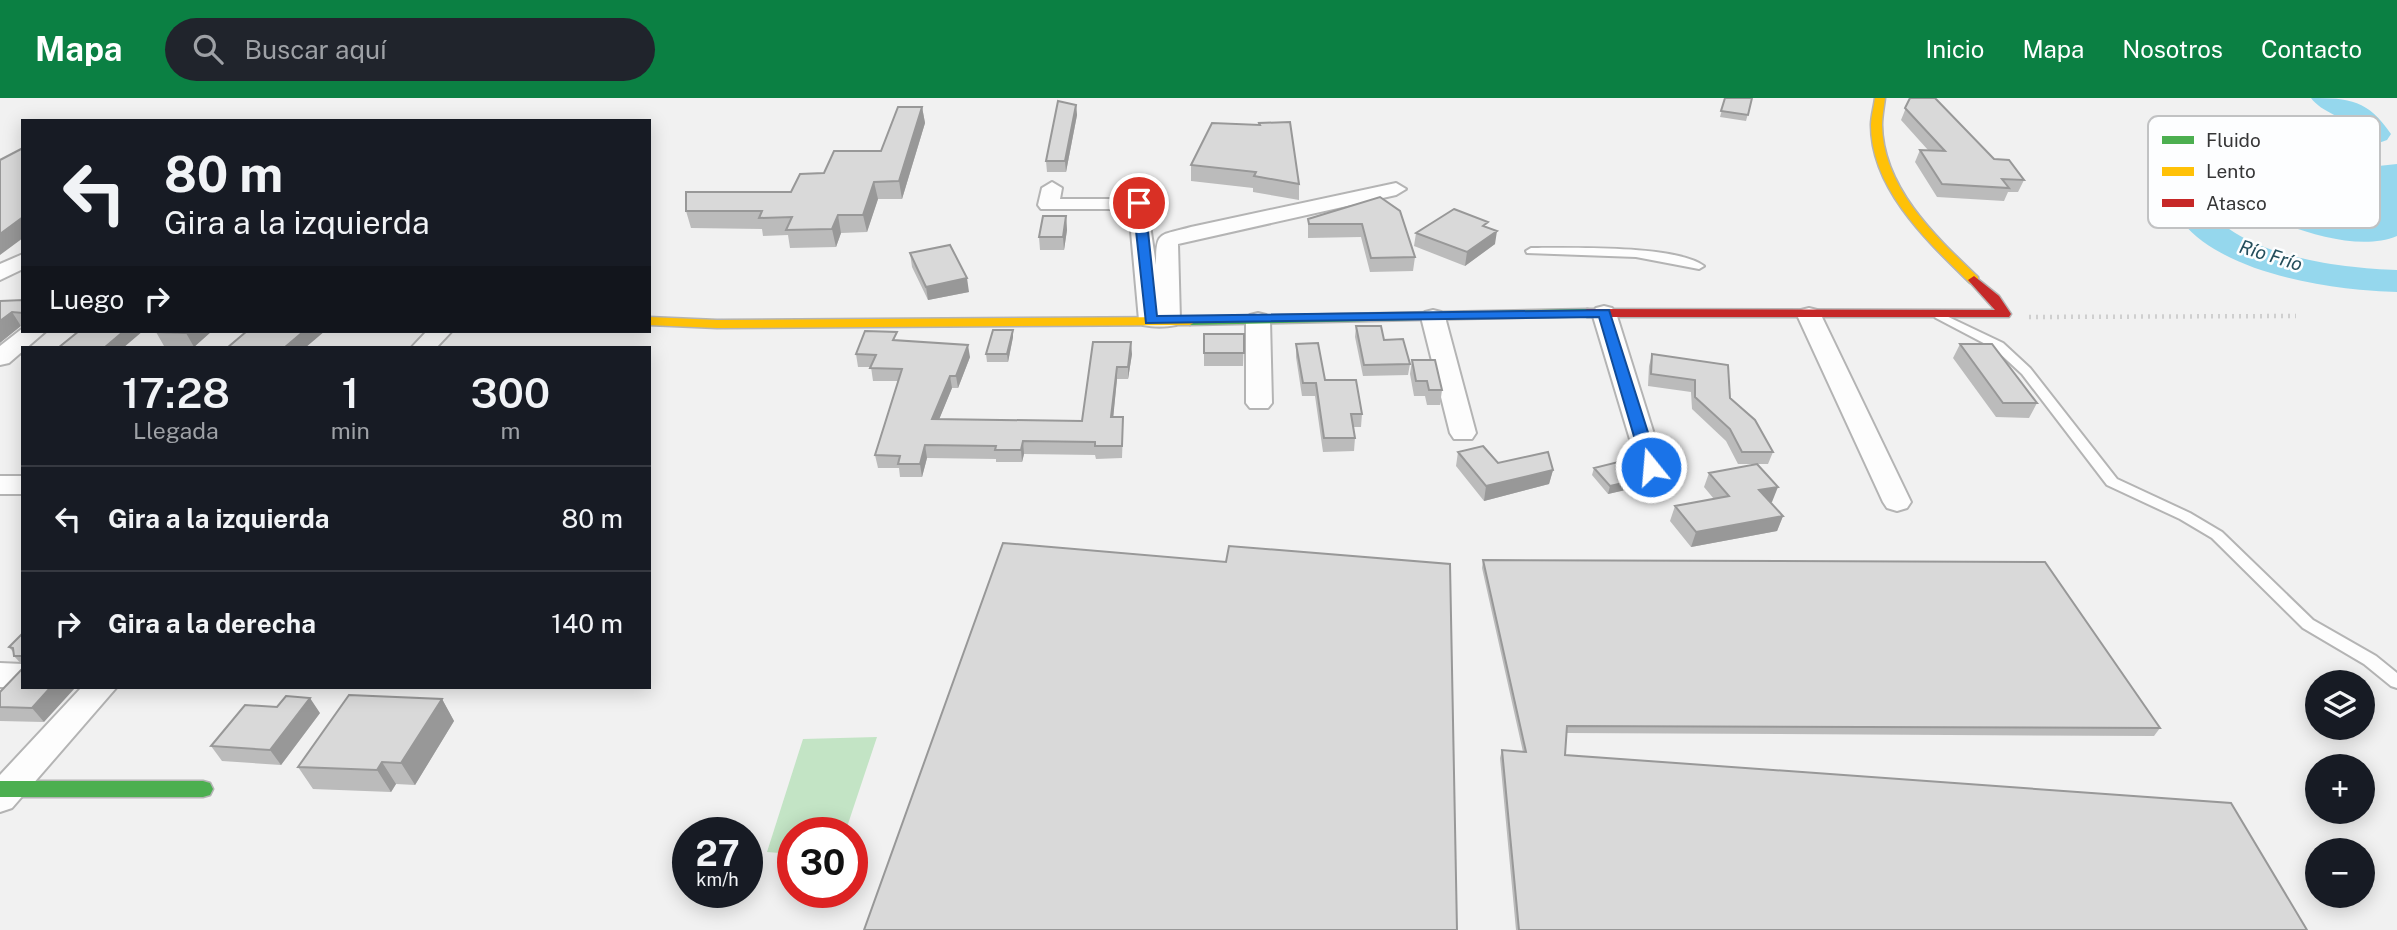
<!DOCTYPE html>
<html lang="es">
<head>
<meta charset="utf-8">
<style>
  body { margin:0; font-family:"Public Sans",sans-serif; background:#20242c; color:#f1f3f6; height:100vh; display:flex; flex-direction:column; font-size:26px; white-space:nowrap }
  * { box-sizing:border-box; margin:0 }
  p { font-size:23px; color:#9ea1a6 }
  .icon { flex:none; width:38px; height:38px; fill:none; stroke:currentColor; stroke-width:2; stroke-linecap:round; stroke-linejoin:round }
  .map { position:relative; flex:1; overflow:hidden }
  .sheet { position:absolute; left:21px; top:248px; width:630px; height:343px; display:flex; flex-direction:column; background:#171b24; border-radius:0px; box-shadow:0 4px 18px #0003 }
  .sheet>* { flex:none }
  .banner { position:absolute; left:21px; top:21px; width:630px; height:214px; border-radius:0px; box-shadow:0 4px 18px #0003; background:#171b24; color:#f1f3f6; overflow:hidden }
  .tools { position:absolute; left:2305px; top:572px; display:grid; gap:14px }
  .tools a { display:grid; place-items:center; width:70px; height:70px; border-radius:50%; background:#171b24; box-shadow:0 4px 18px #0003; font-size:35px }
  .speed { position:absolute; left:672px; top:719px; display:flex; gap:14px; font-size:35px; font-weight:700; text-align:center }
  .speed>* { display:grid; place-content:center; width:91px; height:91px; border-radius:50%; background:#171b24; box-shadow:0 4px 18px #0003; line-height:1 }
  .speed small { font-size:18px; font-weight:400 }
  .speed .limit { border:10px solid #d22; background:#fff; color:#111 }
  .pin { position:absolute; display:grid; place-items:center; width:60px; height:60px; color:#fff; margin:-30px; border:4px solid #fff; border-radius:50%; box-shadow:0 2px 7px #0007 }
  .me { position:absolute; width:77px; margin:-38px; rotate:343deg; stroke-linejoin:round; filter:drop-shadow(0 0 5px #0008) }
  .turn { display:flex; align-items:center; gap:24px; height:147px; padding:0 28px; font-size:32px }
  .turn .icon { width:91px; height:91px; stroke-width:2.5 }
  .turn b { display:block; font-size:49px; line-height:60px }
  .then { display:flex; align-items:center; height:66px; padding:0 28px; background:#0003; gap:14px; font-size:26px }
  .eta { display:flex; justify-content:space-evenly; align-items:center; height:119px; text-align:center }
  .eta b { font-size:42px; font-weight:600; line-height:49px }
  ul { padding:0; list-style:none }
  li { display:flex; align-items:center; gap:21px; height:105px; padding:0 28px; border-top:2px solid #363941 }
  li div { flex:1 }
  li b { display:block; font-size:26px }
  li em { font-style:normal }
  header { display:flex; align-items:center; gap:42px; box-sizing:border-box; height:98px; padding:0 35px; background:#0b8043; color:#fff }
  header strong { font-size:33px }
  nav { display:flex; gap:38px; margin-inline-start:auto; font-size:24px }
  .search { width:490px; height:63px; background:#20242c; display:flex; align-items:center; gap:18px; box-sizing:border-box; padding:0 24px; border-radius:38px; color:#9ea1a6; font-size:26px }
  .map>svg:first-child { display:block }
  .green { fill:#c3e4c5 }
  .water { fill:#95d7ed }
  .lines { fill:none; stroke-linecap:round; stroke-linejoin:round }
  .river { fill:#95d7ed; fill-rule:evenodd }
  .lane-casing { stroke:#b4b4b4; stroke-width:4 }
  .street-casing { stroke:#b4b4b4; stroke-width:4 }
  .fast-casing { stroke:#b4b4b4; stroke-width:3 }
  .slow-casing { stroke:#b4b4b4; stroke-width:3 }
  .jam-casing { stroke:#b4b4b4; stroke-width:3 }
  .path { stroke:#cfcfcf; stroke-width:4.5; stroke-dasharray:2 5; stroke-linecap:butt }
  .lane { fill:#fdfdfd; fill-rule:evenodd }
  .street { fill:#fdfdfd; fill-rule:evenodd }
  .fast { fill:#4caf50; fill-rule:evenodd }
  .slow { fill:#ffc107; fill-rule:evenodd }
  .jam { fill:#c62828; fill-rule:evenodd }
  .wall { fill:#bbb }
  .shaded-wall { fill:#989898 }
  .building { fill:#d9d9d9; stroke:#989898; stroke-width:2 }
  .route { fill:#1a73e8; stroke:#114b97; stroke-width:2 }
  .labels { text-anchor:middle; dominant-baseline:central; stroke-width:5; stroke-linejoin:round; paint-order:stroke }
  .far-water-label { font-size:19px; font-style:italic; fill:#234d5b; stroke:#fdfeff }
  .key { fill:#fdfeff; stroke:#c1c2c3; stroke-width:2 }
  .key-label { font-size:19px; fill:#363637 }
</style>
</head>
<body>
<header>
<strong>Mapa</strong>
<div class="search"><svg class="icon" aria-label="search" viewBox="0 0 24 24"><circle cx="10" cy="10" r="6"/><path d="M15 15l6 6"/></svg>Buscar aquí</div>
<nav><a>Inicio</a><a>Mapa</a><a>Nosotros</a><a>Contacto</a></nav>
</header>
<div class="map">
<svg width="2397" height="832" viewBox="0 0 2397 832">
  <rect width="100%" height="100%" fill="#f1f1f1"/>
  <path class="green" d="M 877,639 L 845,735 L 793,735 L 793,756 L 767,754 L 803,641 Z"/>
  <path class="water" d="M 2232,66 L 2284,66 L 2332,73 L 2397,66 L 2397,138 C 2356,155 2298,131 2258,117 Z"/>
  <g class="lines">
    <path class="river" d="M 2311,0 C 2350,0 2368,2 2391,36 L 2387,42 L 2359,52 L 2285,46 L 2199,47 C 2192,56 2194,72 2196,84 C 2210,156 2337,170 2397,172 L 2397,194 C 2324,192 2170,171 2163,77 C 2162,59 2164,41 2182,32 L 2285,28 L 2357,33 C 2344,18 2322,15 2311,0 Z"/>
    <defs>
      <path id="lane" d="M 1531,150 C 1569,150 1676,147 1704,168 L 1699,171 L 1636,159 L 1527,155 L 1526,153 Z
        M 1940,215 L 2003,245 L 2030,270 L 2117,381 L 2190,415 L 2222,434 L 2313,522 L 2376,558 L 2397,575 L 2397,590 L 2391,588 L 2364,566 L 2303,530 L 2212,440 L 2180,421 L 2107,387 L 2022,276 L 1995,251 L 1936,220 L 1934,218 Z"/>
      <path id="street" d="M 1052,84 L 1062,90 L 1060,101 L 1146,101 L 1156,167 C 1156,132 1159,138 1191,129 L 1396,85 L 1406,91 L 1396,97 L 1178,146 L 1180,222 L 1176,227 C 1166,229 1153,229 1143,227 L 1139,222 L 1129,111 L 1041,111 L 1038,107 L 1042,90 Z
        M 23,156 L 23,171 L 0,182 L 0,166 Z
        M 1604,208 L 1612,210 L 1616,215 L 1664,368 L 1660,374 L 1651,376 L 1642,374 L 1638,368 L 1592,215 L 1596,210 Z
        M 1809,210 L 1817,212 L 1821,217 L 1911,404 L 1907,410 L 1897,413 L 1887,410 L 1883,404 L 1797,217 L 1801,212 Z
        M 1433,212 L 1441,214 L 1445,219 L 1476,335 L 1472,341 L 1454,341 L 1450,335 L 1421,219 L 1425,214 Z
        M 1258,215 L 1266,217 L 1270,222 L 1272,305 L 1268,310 L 1250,310 L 1246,305 L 1246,222 L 1250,217 Z
        M 23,230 L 46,233 L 9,265 L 0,267 L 0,248 Z
        M 427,233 L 452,233 L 436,250 L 411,250 Z
        M 0,378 L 23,378 L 23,396 L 0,396 Z
        M 0,565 L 23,566 L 24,590 L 0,589 Z
        M 81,590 L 116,590 L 12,710 L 0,714 L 0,677 Z"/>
      <path id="fast" d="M 1587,211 L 1592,212 L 1592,218 L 1190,227 L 1183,223 L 1190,219 Z
        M 0,683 L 203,683 L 210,685 L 213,691 L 210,697 L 203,699 L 0,699 Z"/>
      <path id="slow" d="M 1875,0 L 1885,0 C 1884,9 1882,18 1882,27 C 1883,90 1936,139 1978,179 L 1978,185 L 1970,185 C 1927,143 1871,91 1871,27 C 1871,18 1874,9 1875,0 Z
        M 649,219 L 717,222 L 1190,219 L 1197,223 L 1190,227 L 717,230 L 649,227 Z"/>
      <path id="jam" d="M 1974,178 L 1999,198 L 2011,216 L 2009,219 L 1587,219 L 1580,215 L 1587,211 L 1995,212 L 1968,182 Z"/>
    </defs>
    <use href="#lane" class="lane-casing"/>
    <use href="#street" class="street-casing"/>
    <use href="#fast" class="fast-casing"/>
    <use href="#slow" class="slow-casing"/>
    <use href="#jam" class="jam-casing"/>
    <path class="path" d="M 2029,219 L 2296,218"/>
    <use href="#lane" class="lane"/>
    <use href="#street" class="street"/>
    <use href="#fast" class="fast"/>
    <use href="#slow" class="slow"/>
    <use href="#jam" class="jam"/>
  </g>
  <path class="wall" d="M 1725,0 L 1752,0 L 1746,23 L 1720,19 Z
    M 1910,0 L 2024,82 L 2018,94 L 2008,94 L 2004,103 L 1937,99 L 1915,64 L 1920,52 L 1928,52 L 1901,22 Z
    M 1076,7 L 1077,17 L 1066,74 L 1047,74 L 1046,63 Z
    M 922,9 L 925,25 L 902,101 L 878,101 L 867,134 L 841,135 L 836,149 L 790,150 L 788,137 L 763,138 L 762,131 L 691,130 L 686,113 L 791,94 L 824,75 L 881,53 Z
    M 1259,27 L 1299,86 L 1299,102 L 1253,94 L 1253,90 L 1191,83 L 1191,67 Z
    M 1400,113 L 1415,159 L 1413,173 L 1370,174 L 1361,139 L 1308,140 L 1308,121 Z
    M 1066,118 L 1067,132 L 1064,152 L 1040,152 L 1039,139 Z
    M 1487,129 L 1495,146 L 1465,168 L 1414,148 L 1416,135 Z
    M 910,155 L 969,194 L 928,202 L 912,169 Z
    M 23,202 L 23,228 L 21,228 L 0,203 Z
    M 1356,228 L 1384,242 L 1410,266 L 1408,277 L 1363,278 L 1355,239 Z
    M 1013,232 L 1013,239 L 1008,264 L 987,264 L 986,256 Z
    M 212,233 L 194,249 L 164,248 L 156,234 Z
    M 1204,236 L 1244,236 L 1243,268 L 1204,268 Z
    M 898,242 L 970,259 L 958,290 L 952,290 L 939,321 L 1082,323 L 1093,244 L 1132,256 L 1128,281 L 1117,281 L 1113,319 L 1123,331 L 1122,360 L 1096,361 L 1095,357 L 1024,356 L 1022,364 L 996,364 L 996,361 L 927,360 L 922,379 L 900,379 L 899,370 L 878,370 L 875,357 L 898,283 L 873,283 L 871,269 L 858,269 L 856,256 Z
    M 1296,246 L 1325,282 L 1362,316 L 1361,329 L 1353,329 L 1355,340 L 1354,353 L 1323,354 L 1315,298 L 1302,298 L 1296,259 Z
    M 1960,246 L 2037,305 L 2029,320 L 1996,319 L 1953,260 Z
    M 1652,256 L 1730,300 L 1773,354 L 1768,366 L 1738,366 L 1726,343 L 1692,311 L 1691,294 L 1648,288 L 1649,268 Z
    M 1412,262 L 1442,292 L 1440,307 L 1427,307 L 1425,298 L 1414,298 L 1410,276 Z
    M 1458,354 L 1498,365 L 1553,372 L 1549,386 L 1484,403 L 1456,368 Z
    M 1594,370 L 1634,390 L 1608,396 L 1592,377 Z
    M 1709,375 L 1772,404 L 1770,404 L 1783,418 L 1777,433 L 1691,449 L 1670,423 L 1675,408 L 1714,401 L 1704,389 Z
    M 1483,462 L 2160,630 L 2154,638 L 1566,635 L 1565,657 L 2307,832 L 1516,832 L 1500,660 L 1502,652 L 1523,654 L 1482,470 Z
    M 23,535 L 23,568 L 14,558 L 13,554 L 9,549 Z
    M 23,570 L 44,624 L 0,623 L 0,594 Z
    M 442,601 L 454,623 L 415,687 L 396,686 L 391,694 L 313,691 L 298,669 Z
    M 320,615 L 281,667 L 222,663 L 211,648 Z"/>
  <path class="shaded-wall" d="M 1076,7 L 1077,17 L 1066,74 L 1065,63 Z
    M 922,9 L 925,25 L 902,101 L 899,83 Z
    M 874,84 L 878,101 L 867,134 L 863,117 Z
    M 838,117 L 841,135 L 836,149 L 832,131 Z
    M 1066,118 L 1067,132 L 1064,152 L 1063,139 Z
    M 23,119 L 23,140 L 0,157 L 0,136 Z
    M 1497,133 L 1495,146 L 1465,168 L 1467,154 Z
    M 967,180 L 969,194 L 928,202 L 926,189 Z
    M 12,214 L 21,228 L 0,245 L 0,223 Z
    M 1013,232 L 1013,239 L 1008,264 L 1007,256 Z
    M 124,233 L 143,233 L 123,250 L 104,250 Z
    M 188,233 L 212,233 L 194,249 L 186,235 Z
    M 304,233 L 325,233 L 305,250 L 284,250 Z
    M 1131,244 L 1132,256 L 1128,281 L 1128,269 Z
    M 968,247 L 970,259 L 958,290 L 956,278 Z
    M 1117,269 L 1117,281 L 1112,332 L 1111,319 Z
    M 950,278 L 952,290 L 934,334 L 932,321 Z
    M 1023,343 L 1024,356 L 1022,364 L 1021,352 Z
    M 925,347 L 927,360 L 922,379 L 920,366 Z
    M 1553,372 L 1549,386 L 1484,403 L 1486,388 Z
    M 1636,382 L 1634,390 L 1608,396 L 1610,388 Z
    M 1778,389 L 1772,404 L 1754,407 L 1759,392 Z
    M 1783,418 L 1777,433 L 1691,449 L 1696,434 Z
    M 50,590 L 75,590 L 44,624 L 32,610 Z
    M 310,600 L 320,615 L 281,667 L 270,652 Z
    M 442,601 L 454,623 L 415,687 L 401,665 Z
    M 382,664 L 396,686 L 391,694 L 377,672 Z"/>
  <path class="building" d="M 1725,0 L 1752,0 L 1748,17 L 1721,13 Z
    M 1910,0 L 1935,0 L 1994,61 L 2009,62 L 2024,82 L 2002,81 L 2009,90 L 1942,86 L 1920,52 L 1945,53 L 1905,10 Z
    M 1058,3 L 1076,7 L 1065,63 L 1046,63 Z
    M 898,9 L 922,9 L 899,83 L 874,84 L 863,117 L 838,117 L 832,131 L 786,132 L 792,119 L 759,120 L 762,113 L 686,113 L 686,94 L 791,94 L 800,76 L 824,75 L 834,53 L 881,53 Z
    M 1290,24 L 1299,86 L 1254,78 L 1256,74 L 1191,67 L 1212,25 L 1260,27 L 1259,25 Z
    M 23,50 L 23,119 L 0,136 L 0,62 Z
    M 1380,99 L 1400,113 L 1415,159 L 1371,160 L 1362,126 L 1309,126 L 1308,121 Z
    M 1454,111 L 1488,124 L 1483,128 L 1497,133 L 1467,154 L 1416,135 Z
    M 1043,118 L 1066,118 L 1063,139 L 1039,139 Z
    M 950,147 L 967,180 L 926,189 L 910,155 Z
    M 23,202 L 23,215 L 12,214 L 0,223 L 0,203 Z
    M 1356,228 L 1381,228 L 1384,242 L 1403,241 L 1410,266 L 1364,267 Z
    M 993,232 L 1013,232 L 1007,256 L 986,256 Z
    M 79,233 L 124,233 L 104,250 L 58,250 Z
    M 157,233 L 188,233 L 186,235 L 156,234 Z
    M 247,233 L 304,233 L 284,250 L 227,250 Z
    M 865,233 L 897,234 L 893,242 L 968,247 L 956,278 L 950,278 L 932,321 L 1082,323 L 1093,244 L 1131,244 L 1128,269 L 1117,269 L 1111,319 L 1123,319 L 1122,348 L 1095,348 L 1095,344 L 1023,343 L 1021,352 L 995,352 L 996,348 L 925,347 L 920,366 L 898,366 L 900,358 L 875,357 L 902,271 L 870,270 L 876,257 L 856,256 Z
    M 1204,236 L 1244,236 L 1244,255 L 1204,255 Z
    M 1318,245 L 1325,282 L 1356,282 L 1362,316 L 1351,316 L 1355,340 L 1324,340 L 1316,285 L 1303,285 L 1296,246 Z
    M 1960,246 L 1992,246 L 2037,305 L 2003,305 Z
    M 1652,256 L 1728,267 L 1730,300 L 1755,322 L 1773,354 L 1742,354 L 1730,331 L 1695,299 L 1695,282 L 1651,276 Z
    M 1412,262 L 1435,262 L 1442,292 L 1429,292 L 1427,283 L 1416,283 Z
    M 1483,348 L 1498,365 L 1548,354 L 1553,372 L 1486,388 L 1458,354 Z
    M 1618,364 L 1636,382 L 1610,388 L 1594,370 Z
    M 1757,366 L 1778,389 L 1759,392 L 1783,418 L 1696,434 L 1675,408 L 1729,398 L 1709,375 Z
    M 1003,445 L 1226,464 L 1229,448 L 1450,466 L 1457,832 L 864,832 Z
    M 1483,462 L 2045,464 L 2160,630 L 1567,628 L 1565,657 L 2231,705 L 2307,832 L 1519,832 L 1502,652 L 1526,654 Z
    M 23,535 L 23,558 L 14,558 L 13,550 L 9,549 Z
    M 23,570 L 23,590 L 50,590 L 32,610 L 0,609 L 0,594 Z
    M 349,597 L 442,601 L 401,665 L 382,664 L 377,672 L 298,669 Z
    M 286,598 L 310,600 L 270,652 L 211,648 L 245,607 L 277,609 Z"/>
  <path class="route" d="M 1139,102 L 1145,105 L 1157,218 L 1609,212 L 1659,369 L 1651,373 L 1643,369 L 1599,219 L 1146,225 L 1133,105 Z"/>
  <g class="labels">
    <g class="far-water-label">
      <text transform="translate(2271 157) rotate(17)">Río Frío</text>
    </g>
  </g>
  <rect x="2148" y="18" width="232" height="112" rx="10" class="key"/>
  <rect x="2162" y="38" width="32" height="8" fill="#4caf50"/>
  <rect x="2162" y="69" width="32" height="9" fill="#ffc107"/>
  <rect x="2162" y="101" width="32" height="8" fill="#c62828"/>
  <g class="key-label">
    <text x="2206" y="49">Fluido</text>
    <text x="2206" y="80">Lento</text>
    <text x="2206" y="112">Atasco</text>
  </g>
</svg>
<div class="tools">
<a><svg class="icon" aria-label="layers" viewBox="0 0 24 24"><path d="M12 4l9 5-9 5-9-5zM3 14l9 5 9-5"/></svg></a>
<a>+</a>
<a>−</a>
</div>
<div class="speed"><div>27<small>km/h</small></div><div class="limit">30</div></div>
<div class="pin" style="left:1139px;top:105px;background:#d93025"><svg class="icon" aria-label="arrive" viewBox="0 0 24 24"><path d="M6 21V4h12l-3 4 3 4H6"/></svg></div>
<svg class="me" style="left:1651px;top:369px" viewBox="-20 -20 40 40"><circle r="17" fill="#1a73e8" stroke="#fff" stroke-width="3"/><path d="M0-11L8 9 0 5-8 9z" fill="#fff"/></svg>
<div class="banner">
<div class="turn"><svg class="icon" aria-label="left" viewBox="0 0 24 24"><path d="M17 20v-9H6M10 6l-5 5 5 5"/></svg><div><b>80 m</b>Gira a la izquierda</div></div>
<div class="then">Luego<svg class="icon" aria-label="right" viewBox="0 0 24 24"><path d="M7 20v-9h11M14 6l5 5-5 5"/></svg></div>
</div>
<section class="sheet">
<div class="eta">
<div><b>17:28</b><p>Llegada</p></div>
<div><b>1</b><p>min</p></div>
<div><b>300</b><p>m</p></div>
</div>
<ul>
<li><svg class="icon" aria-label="left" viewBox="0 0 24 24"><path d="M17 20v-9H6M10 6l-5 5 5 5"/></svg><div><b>Gira a la izquierda</b></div><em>80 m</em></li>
<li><svg class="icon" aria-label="right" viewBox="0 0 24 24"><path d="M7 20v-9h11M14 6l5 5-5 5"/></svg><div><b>Gira a la derecha</b></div><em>140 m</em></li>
</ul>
</section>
</div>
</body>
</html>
